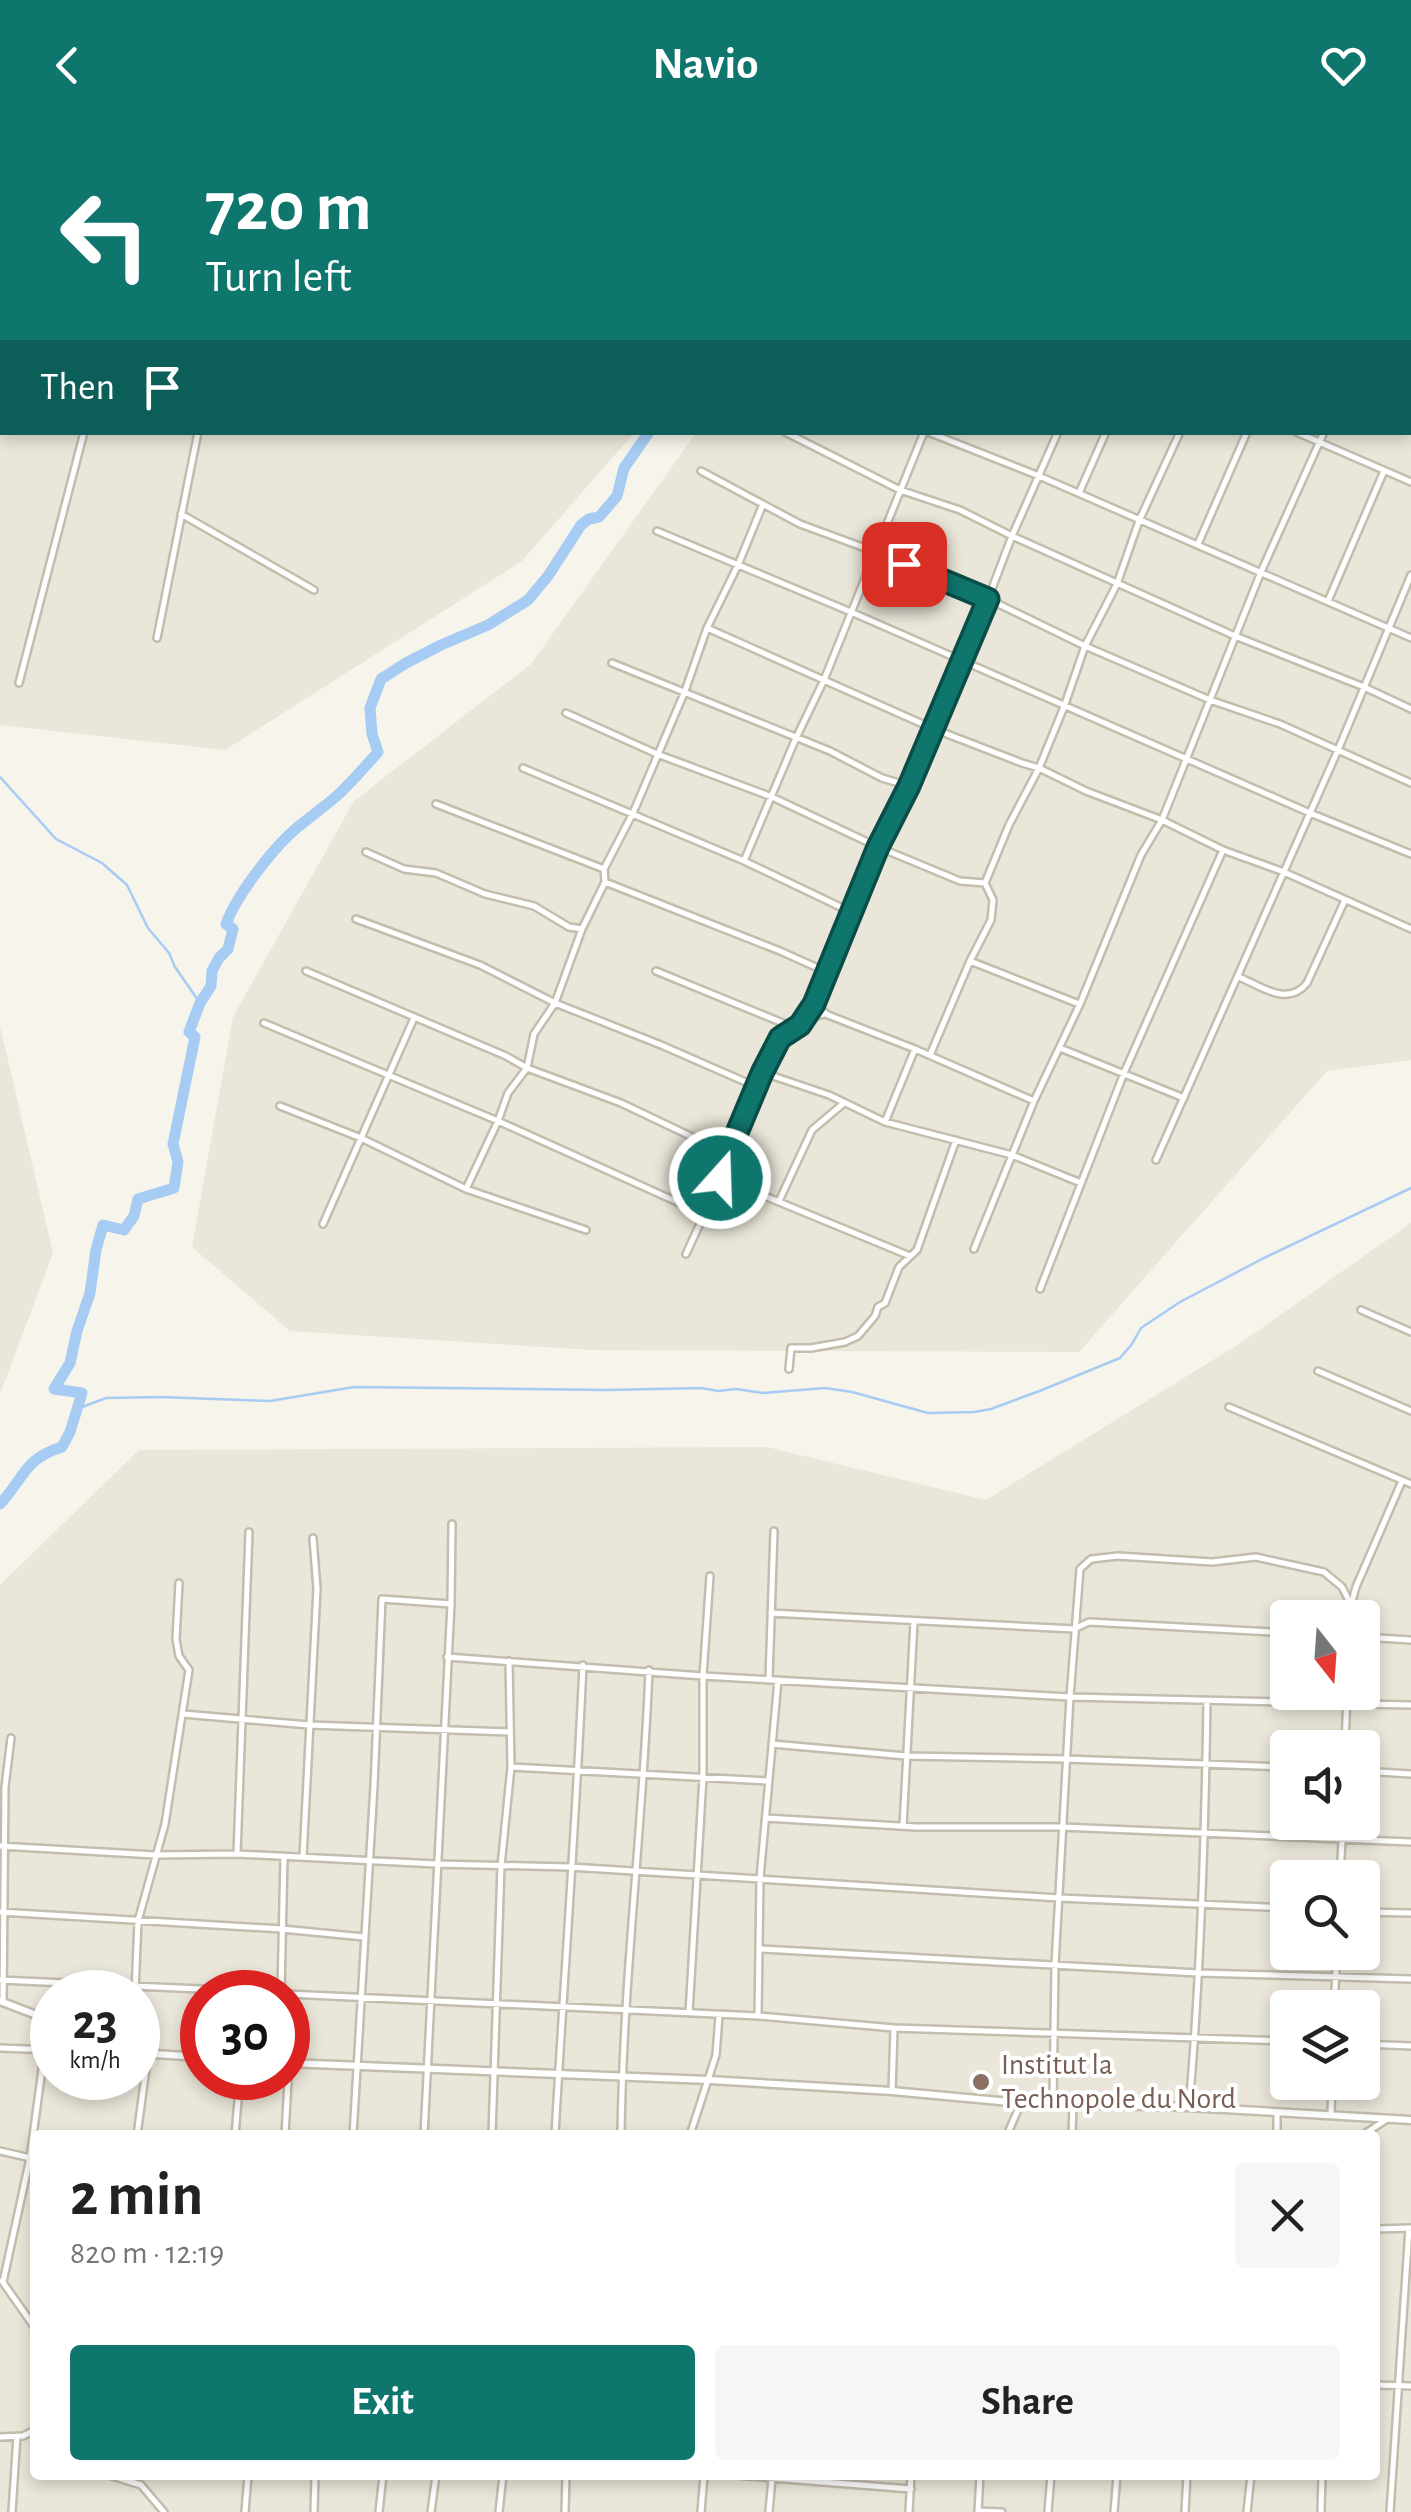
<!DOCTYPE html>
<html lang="en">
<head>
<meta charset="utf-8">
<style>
  body { margin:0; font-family:"Alegreya Sans",sans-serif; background:#f6f6f6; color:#222; height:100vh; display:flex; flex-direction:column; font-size:38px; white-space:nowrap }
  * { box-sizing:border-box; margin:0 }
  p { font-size:32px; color:#767676 }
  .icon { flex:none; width:55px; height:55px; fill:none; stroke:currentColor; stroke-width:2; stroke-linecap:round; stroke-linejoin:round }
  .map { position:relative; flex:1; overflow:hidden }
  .panel { position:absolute; left:30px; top:2000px; width:1350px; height:350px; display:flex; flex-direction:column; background:#fff; border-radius:10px; box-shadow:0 5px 15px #0003 }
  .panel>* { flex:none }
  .guide { position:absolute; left:0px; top:0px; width:1412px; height:305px; box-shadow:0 5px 15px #0003; background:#0f766e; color:#fff; overflow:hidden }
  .needle { width:65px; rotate:163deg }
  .fabs { position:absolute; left:1270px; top:1470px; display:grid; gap:20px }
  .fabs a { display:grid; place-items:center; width:110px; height:110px; border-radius:10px; background:#fff; box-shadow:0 5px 15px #0003; font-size:50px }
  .speed { position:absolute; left:30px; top:1840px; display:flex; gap:20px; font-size:50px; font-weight:700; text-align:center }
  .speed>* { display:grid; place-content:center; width:130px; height:130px; border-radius:50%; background:#fff; box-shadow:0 5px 15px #0003; line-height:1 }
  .speed small { font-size:25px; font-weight:400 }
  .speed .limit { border:15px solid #d22; background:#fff; color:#111 }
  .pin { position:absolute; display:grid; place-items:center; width:85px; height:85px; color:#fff; margin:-42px; border-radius:20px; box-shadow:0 5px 15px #0006 }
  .me { position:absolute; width:110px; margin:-55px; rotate:20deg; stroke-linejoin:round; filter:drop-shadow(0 0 8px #0008) }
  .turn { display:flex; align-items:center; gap:35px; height:210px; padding:0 40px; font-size:45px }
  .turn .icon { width:130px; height:130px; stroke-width:2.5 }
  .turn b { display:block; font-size:70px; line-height:85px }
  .then { display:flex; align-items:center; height:95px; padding:0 40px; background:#0003; gap:20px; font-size:38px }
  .round { display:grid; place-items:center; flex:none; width:105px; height:105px; border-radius:10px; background:#f6f6f6 }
  .summary { display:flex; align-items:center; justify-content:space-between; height:170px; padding:0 40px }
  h1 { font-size:60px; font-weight:700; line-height:75px }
  .button { display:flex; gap:20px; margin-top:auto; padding:20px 40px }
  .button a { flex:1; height:115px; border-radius:10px; background:#0f766e; color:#fff; font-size:40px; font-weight:700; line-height:115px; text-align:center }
  .button a+a { background:#f6f6f6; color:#222 }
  header { display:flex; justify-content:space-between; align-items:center; height:130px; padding:0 40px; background:#0f766e; color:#fff; font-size:45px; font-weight:700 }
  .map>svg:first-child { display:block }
  .residential { fill:#eae6d9; fill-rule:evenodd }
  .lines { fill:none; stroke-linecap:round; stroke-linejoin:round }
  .stream { stroke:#a6ccf4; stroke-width:2.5 }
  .river { stroke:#a6ccf4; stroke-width:11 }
  .minor-casing { stroke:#c2bdad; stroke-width:10 }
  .tertiary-casing { stroke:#c2bdad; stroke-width:11 }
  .minor { stroke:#fff; stroke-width:5 }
  .tertiary { stroke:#fff; stroke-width:6 }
  .route-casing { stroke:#0a4d48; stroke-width:25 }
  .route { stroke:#0f766e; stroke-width:18 }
  .education-dot { fill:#8d6e63; stroke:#fff; stroke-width:4 }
  .labels { text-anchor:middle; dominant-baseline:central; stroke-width:8; stroke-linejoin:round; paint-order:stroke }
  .education-label { font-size:30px; fill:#785e54; stroke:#fff; text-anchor:start }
</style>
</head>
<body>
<header><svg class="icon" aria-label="back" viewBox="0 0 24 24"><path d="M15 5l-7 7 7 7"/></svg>Navio<svg class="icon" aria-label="heart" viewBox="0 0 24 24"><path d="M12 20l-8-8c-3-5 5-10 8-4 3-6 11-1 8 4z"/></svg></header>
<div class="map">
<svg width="1411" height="2382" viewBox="0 0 1411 2382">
  <rect width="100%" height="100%" fill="#f6f4eb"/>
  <path class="residential" d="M 0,0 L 796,0 L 795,2 L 2,2 L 2,302 L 634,303 L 522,431 L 225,620 L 0,595 Z
    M 906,0 L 1411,0 L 1411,930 L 1327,941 L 1079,1222 L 592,1220 L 290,1201 L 192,1117 L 233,887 L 354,671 L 531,534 L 696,303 L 1410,302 L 1410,2 L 905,2 Z
    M 0,896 L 53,1123 L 0,1264 Z
    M 1411,1093 L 1411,2382 L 0,2382 L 0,1455 L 139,1320 L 767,1317 L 986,1370 L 1239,1214 ZM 1288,1488 L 1362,1488 L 1362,1562 L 1288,1562 ZM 1288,1618 L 1362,1618 L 1362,1692 L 1288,1692 ZM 1288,1748 L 1362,1748 L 1362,1822 L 1288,1822 ZM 52,1862 L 138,1862 L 138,1948 L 52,1948 ZM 202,1862 L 288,1862 L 288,1948 L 202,1948 ZM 1288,1878 L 1362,1878 L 1362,1952 L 1288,1952 ZM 35,2005 L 1375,2005 L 1375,2345 L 35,2345 Z"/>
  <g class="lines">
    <path class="stream" d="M 0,647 L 56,709 L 102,733 L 127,755 L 148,798 L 169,823 L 175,837 L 200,873
      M 77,1279 L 106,1268 L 160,1267 L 270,1271 L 354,1257 L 608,1260 L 701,1258 L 718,1261 L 736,1259 L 763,1263 L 825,1258 L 852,1262 L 928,1283 L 974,1282 L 991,1279 L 1042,1260 L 1120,1228 L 1132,1214 L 1141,1198 L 1180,1172 L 1262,1129 L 1411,1058"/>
    <path class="river" d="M 860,2 L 861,0
      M 0,1374 C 24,1349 23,1329 62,1317 L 70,1302 L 82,1263 L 54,1259 L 70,1233 L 77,1201 L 90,1163 L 96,1120 L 103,1095 L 124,1100 L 134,1086 L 138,1069 L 174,1058 L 178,1032 L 173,1014 L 195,907 L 189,902 L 200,873 L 211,856 L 212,841 L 219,828 L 228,819 L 233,799 L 226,794 C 237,764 277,712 303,693 C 315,683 328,674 340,663 C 353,650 366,636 378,622 L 372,604 L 370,578 L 381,549 L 406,533 L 441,515 L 488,495 L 528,470 L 548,446 L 581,395 L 589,389 L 599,387 L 617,366 L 624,338 L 649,302"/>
    <defs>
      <path id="minor" d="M 207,0 L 218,2
        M 517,0 L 520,2
        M 1130,0 L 1136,2
        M 1303,0 L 1309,2
        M 150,2 L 151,0
        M 269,2 L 270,0
        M 498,2 L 499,0
        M 665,2 L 665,0
        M 1058,2 L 1059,0
        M 1185,2 L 1186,0
        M 1410,48 L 1411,48
        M 1410,103 L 1411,100
        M 1410,122 L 1411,122
        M 1410,198 L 1411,198
        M 0,235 L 2,235
        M 1410,274 L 1411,274
        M 785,302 L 900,360 L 960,380 L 1012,406 L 1235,506 L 1364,557 L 1411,579
        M 928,302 L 1039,346 L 1411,508
        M 1296,302 L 1411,352
        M 701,341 L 800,394 L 876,422 L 988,469 L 1085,516 L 1210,570 L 1280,594 L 1411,653
        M 1079,363 L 1106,302
        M 181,384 L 314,460
        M 657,401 L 851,482 L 1310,683 L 1411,724
        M 1198,414 L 1247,302
        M 1328,471 L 1384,341
        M 707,498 L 934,599 L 1022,633 L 1039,638 L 1086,661 L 1162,690 L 1223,720 L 1284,742 L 1411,799
        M 157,508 L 198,302
        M 612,533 L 830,621 L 882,648 L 909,656
        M 19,553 L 84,302
        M 566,583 L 657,624 L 772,667 L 878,717 L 960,751 L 985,753
        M 523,638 L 744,731 L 851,782
        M 436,674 L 604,739
        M 366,722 L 404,739 L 436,743 L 485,764 L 534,776 L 569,797 L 582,799
        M 744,731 L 796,608 L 824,550 L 924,302
        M 605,752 L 780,821 L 829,843
        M 356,789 L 480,835 L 555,873 L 661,915 L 757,957
        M 970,831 L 1079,874
        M 306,841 L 506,926 L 527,938 L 621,973 L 728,1024
        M 656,841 L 795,898
        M 1239,847 C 1262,857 1288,877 1307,853 L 1345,770
        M 814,874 L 828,885 L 915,919 L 1034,971
        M 806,884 L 814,886 L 825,884
        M 264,893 L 498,991 L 704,1084
        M 1060,918 L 1184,968
        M 930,925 L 970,831 L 991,790 L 993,770 L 985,753 L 1009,695 L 1039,638 L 1064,577 L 1085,516 L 1117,454 L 1139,391 L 1180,302
        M 764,943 L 829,965 L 885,992 L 1012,1025 L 1081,1053
        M 280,976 L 361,1008 L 466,1059 L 586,1100
        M 885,992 L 915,919
        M 1156,1030 L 1338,620 L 1411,445
        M 721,1048 L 910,1126
        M 466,1059 L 498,991 L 508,963 L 527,938 L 534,904 L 555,873 L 582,799 L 605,752 L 604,739 L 633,683 L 685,561 L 707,498 L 738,435 L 763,374
        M 779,1071 L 812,1000 L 844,973
        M 323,1094 L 414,888
        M 974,1119 L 1034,971 L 1080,874 L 1141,725 L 1162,690 L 1261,442 L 1324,302
        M 686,1124 L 721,1048 L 762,943 L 780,908 L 800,895 L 814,874 L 829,843 L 878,717 L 909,656 L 988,469 L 1012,406 L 1058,302
        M 1040,1159 L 1124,943 L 1223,720
        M 1361,1180 L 1411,1202
        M 789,1239 L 791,1218 L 811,1218 L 845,1212 L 858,1206 L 875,1186 L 878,1177 L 885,1173 L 899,1137 L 917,1120 L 956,1010
        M 1318,1241 L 1411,1281
        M 1229,1277 L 1411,1354
        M 771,1483 L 1074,1499 L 1089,1492 L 1288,1503
        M 1351,1488 L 1351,1475 L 1356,1457 L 1402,1351
        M 1362,1507 L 1411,1510
        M 447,1527 L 703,1546 L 1070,1567 L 1411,1575
        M 769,1549 L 774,1401
        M 183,1584 L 309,1595 L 510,1602
        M 772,1614 L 906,1626 L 1066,1629 L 1288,1637
        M 1345,1618 L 1347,1562
        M 511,1637 L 768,1651
        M 1362,1641 L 1411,1644
        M 766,1688 L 916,1697 L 1062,1697 L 1411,1712
        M 903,1696 L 914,1492
        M 0,1716 L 155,1725 L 237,1724 L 436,1734 L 570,1737 L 1059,1768 L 1288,1778
        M 237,1724 L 249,1402
        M 303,1727 L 317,1459 L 313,1408
        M 1340,1748 L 1343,1692
        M 0,1782 L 282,1799 L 364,1807
        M 1362,1782 L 1411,1783
        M 760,1819 L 1198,1843 L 1411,1849
        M 0,1850 L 267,1862
        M 135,1862 L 138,1791 L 165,1694 L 189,1540 L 179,1526 L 176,1509 L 179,1453
        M 281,1862 L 284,1726
        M 288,1864 L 758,1886 L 894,1898 L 1288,1911
        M 3,1872 L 5,1657 L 11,1608
        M 1334,1878 L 1337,1822
        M 689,1883 L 703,1647 L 703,1546 L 710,1446
        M 758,1886 L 760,1748 L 778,1550
        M 1362,1914 L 1411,1916
        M 0,1918 L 52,1920
        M 892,1961 L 894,1899
        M 1053,1973 L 1055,1835 L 1070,1567 L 1080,1439 L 1091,1429 L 1118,1426 L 1212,1432 L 1256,1427 L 1324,1442 L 1342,1457 L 1351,1475
        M 1189,1977 C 1201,1842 1205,1707 1207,1571
        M 1331,1984 L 1332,1952
        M 137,2005 L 148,1924
        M 235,2005 L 240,1948
        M 285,2005 L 289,1933
        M 353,2005 L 374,1656 L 382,1469 L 451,1474
        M 424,2005 L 451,1474 L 452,1394
        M 492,2005 L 501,1736 L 511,1637 L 509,1531
        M 555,2005 C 564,1848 576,1692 583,1535
        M 621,2005 C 623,1850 643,1695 649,1540
        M 690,2005 L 716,1925 L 719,1886
        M 1007,2005 L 1021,1973
        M 1072,2005 L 1073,1974
        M 1277,2005 L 1277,1984
        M 1363,2005 L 1387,1989
        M 0,2021 L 35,2029
        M 1375,2099 L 1411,2098
        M 2,2151 L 35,2198
        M 3,2152 L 30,2028 L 46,1910 L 52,1901
        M 1375,2255 L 1411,2256
        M 0,2307 L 23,2306 L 35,2300
        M 109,2345 L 141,2355 L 164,2382
        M 735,2345 L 911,2359
        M 978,2381 L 1002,2382
        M 12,2382 L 17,2306
        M 245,2382 L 248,2345
        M 314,2382 L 315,2345
        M 379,2382 L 383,2345
        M 431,2382 L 436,2345
        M 499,2382 L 503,2345
        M 565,2382 L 566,2345
        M 701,2382 L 704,2345
        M 769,2382 L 772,2348
        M 909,2382 L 911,2345
        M 978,2382 L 980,2345
        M 1048,2382 L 1051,2345
        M 1114,2382 L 1117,2345
        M 1185,2382 L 1187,2345
        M 1247,2382 L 1251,2345
        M 1321,2382 L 1322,2345
        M 1390,2382 L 1409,2098"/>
      <path id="tertiary" d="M 0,1871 L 52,1891
        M 138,1923 L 202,1927
        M 288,1933 L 709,1950 L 892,1961 L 1021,1973 L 1189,1977 L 1411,1990"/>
    </defs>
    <use href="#minor" class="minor-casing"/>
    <use href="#tertiary" class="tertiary-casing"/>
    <use href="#minor" class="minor"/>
    <use href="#tertiary" class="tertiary"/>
  </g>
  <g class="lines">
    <defs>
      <path id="route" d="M 720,1048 L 728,1024 L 762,943 L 780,908 L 800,895 L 814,874 L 878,717 L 909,656 L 988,469 L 904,434"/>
    </defs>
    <use href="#route" class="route-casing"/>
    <use href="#route" class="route"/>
  </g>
  <circle class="education-dot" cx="981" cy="1952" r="10"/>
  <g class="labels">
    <g class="education-label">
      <text x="1001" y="1935">Institut la<tspan x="1001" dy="34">Technopole du Nord</tspan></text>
    </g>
  </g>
</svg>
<div class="fabs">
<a><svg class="needle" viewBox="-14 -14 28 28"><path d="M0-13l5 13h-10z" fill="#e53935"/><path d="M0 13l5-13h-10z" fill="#767676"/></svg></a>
<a><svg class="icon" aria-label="sound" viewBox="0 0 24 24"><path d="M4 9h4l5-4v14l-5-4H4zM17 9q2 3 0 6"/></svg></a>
<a><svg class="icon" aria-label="search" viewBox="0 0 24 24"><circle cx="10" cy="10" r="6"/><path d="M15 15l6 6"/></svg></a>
<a><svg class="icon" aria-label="layers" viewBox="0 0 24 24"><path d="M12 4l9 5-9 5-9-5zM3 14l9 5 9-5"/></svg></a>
</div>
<div class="speed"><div>23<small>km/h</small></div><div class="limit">30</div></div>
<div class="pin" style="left:904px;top:434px;background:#d93025"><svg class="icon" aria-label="arrive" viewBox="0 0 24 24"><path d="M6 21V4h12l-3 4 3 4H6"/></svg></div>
<svg class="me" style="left:720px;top:1048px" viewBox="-20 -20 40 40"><circle r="17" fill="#0f766e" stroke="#fff" stroke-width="3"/><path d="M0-11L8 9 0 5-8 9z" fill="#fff"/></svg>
<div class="guide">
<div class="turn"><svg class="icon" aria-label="left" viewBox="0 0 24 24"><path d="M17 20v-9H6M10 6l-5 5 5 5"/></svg><div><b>720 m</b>Turn left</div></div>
<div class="then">Then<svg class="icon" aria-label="arrive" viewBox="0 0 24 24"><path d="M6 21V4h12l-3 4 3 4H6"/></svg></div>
</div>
<section class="panel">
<div class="summary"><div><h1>2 min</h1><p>820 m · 12:19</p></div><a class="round"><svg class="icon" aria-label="close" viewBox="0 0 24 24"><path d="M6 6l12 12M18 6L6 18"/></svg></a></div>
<div class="button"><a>Exit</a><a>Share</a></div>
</section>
</div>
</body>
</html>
